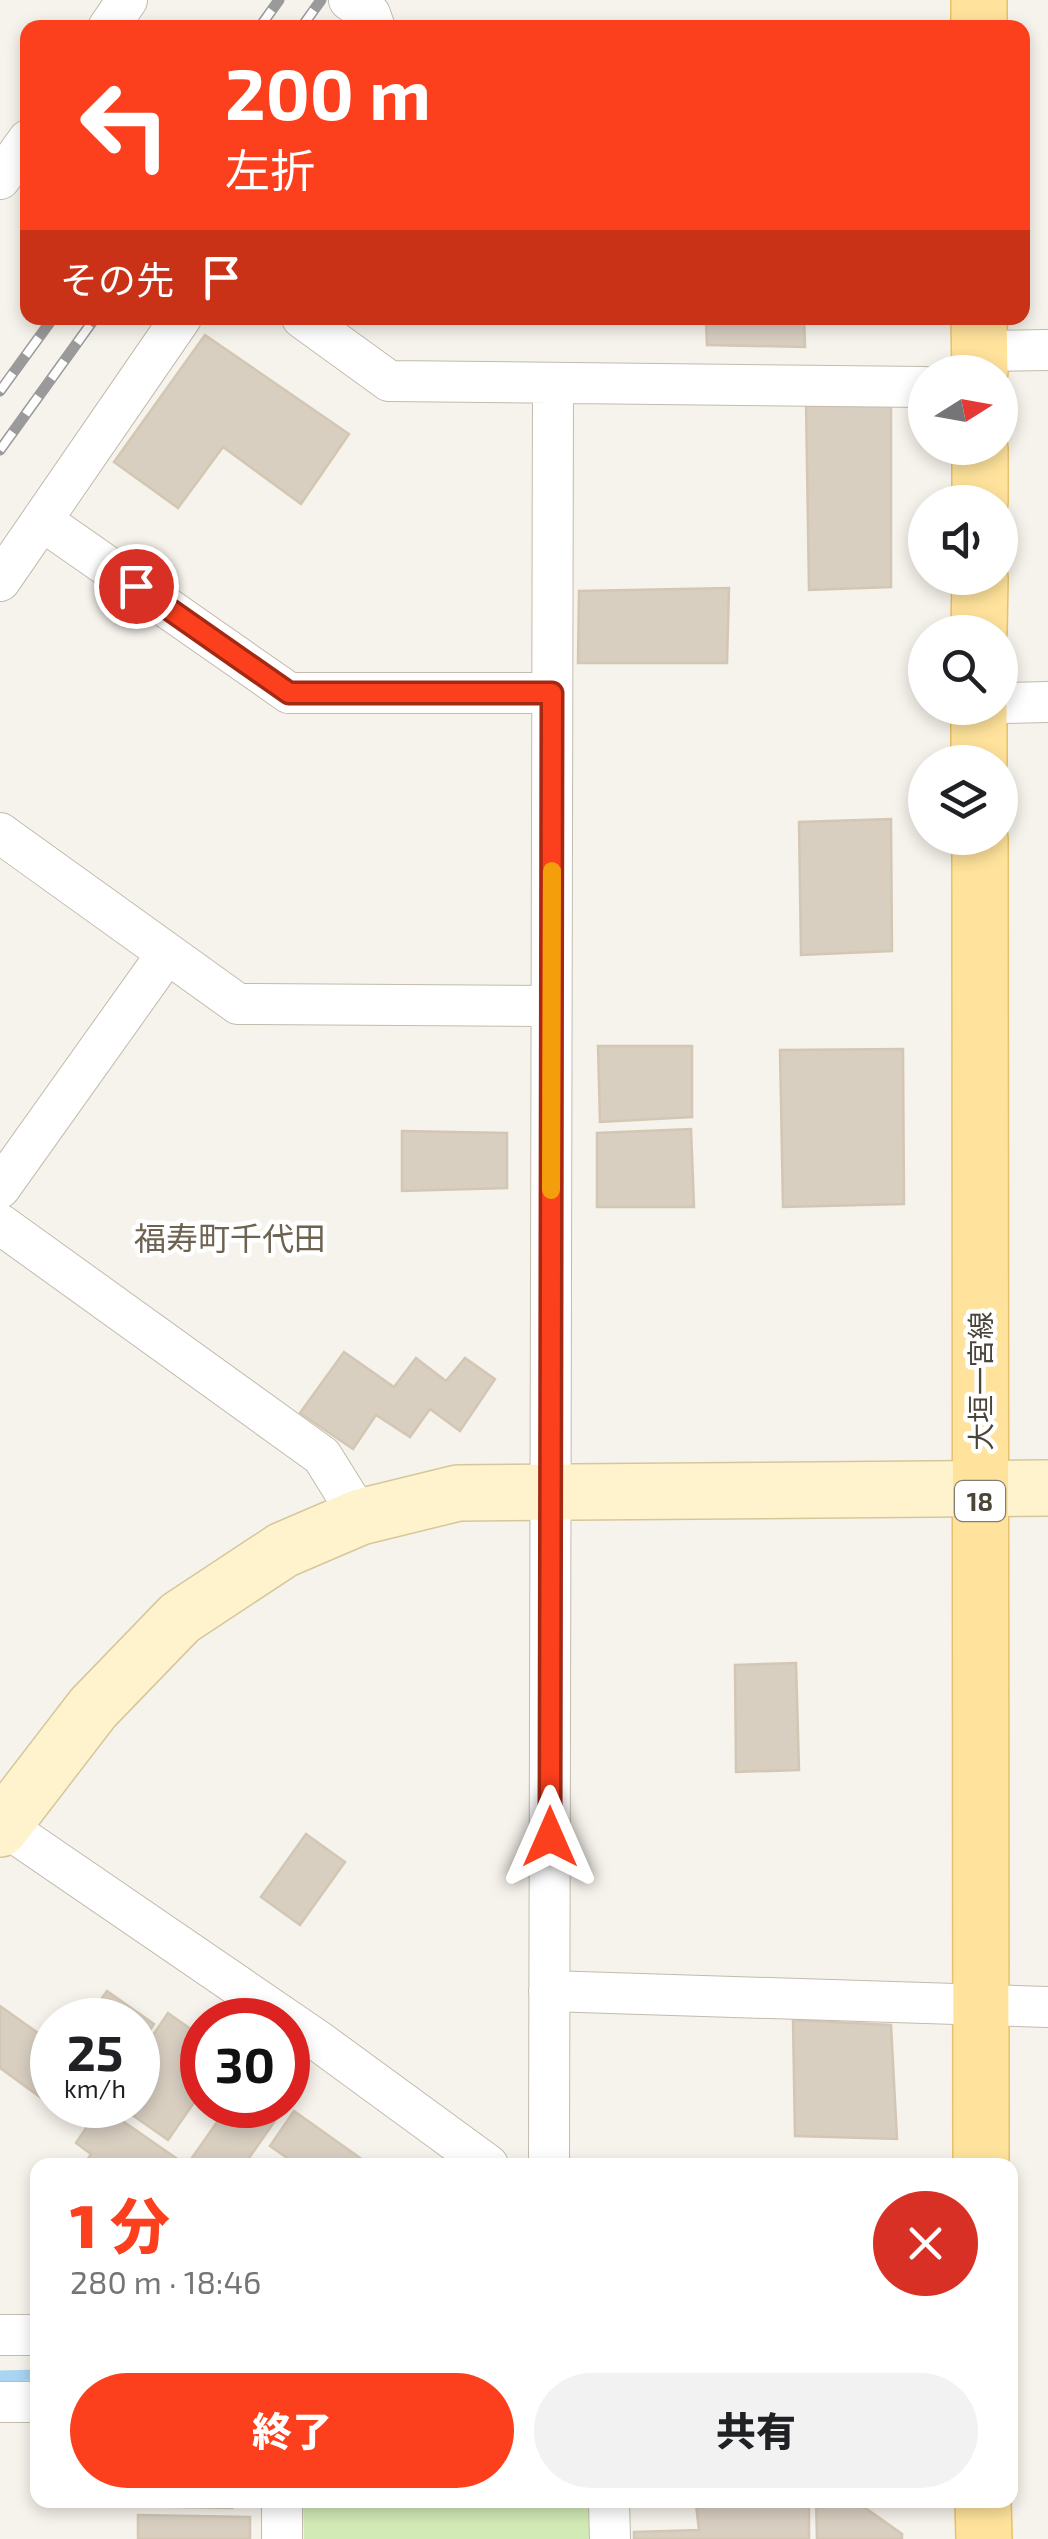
<!DOCTYPE html>
<html lang="ja">
<head>
<meta charset="utf-8">
<style>
  body { margin:0; font-family:"Exo 2","Noto Sans JP",sans-serif; background:#f2f2f2; color:#202124; height:100vh; display:flex; flex-direction:column; font-size:38px; white-space:nowrap }
  * { box-sizing:border-box; margin:0 }
  p { font-size:32px; color:#757577 }
  .icon { flex:none; width:55px; height:55px; fill:none; stroke:currentColor; stroke-width:2; stroke-linecap:round; stroke-linejoin:round }
  .map { position:relative; flex:1; overflow:hidden }
  .sheet { position:absolute; left:30px; top:2158px; width:988px; height:350px; display:flex; flex-direction:column; background:#fff; border-radius:20px; box-shadow:0 5px 15px #0003 }
  .sheet>* { flex:none }
  .guide { position:absolute; left:20px; top:20px; width:1010px; height:305px; border-radius:20px; box-shadow:0 5px 15px #0003; background:#fc3f1d; color:#fff; overflow:hidden }
  .needle { width:65px; rotate:79deg }
  .fabs { position:absolute; left:908px; top:355px; display:grid; gap:20px }
  .fabs a { display:grid; place-items:center; width:110px; height:110px; border-radius:50%; background:#fff; box-shadow:0 5px 15px #0003; font-size:50px }
  .speed { position:absolute; left:30px; top:1998px; display:flex; gap:20px; font-size:50px; font-weight:700; text-align:center }
  .speed>* { display:grid; place-content:center; width:130px; height:130px; border-radius:50%; background:#fff; box-shadow:0 5px 15px #0003; line-height:1 }
  .speed small { font-size:25px; font-weight:400 }
  .speed .limit { border:15px solid #d22; background:#fff; color:#111 }
  .pin { position:absolute; display:grid; place-items:center; width:85px; height:85px; color:#fff; margin:-42px; border:5px solid #fff; border-radius:50%; box-shadow:0 2px 10px #0007 }
  .me { position:absolute; width:110px; margin:-55px; rotate:0deg; stroke-linejoin:round; filter:drop-shadow(0 0 8px #0008) }
  .turn { display:flex; align-items:center; gap:35px; height:210px; padding:0 40px; font-size:45px }
  .turn .icon { width:130px; height:130px; stroke-width:2.5 }
  .turn b { display:block; font-size:70px; line-height:85px }
  .then { display:flex; align-items:center; height:95px; padding:0 40px; background:#0003; gap:20px; font-size:38px }
  .round { display:grid; place-items:center; flex:none; width:105px; height:105px; border-radius:52px; background:#f2f2f2 }
  .headline { display:flex; align-items:center; justify-content:space-between; height:170px; padding:0 40px }
  h1 { font-size:60px; font-weight:800; line-height:75px; color:#fc3f1d }
  .action { display:flex; gap:20px; margin-top:auto; padding:20px 40px }
  .action a { flex:1; height:115px; border-radius:60px; background:#fc3f1d; color:#fff; font-size:40px; font-weight:800; line-height:115px; text-align:center }
  .action a+a { background:#f2f2f2; color:#202124 }
  .map>svg:first-child { display:block }
  .green { fill:#d2eab5 }
  .lines { fill:none; stroke-linecap:round; stroke-linejoin:round }
  .stream { stroke:#a9d4f2; stroke-width:11 }
  .building { fill:#d8cfc1; stroke:#d3c7b4; stroke-width:2.5 }
  .street-casing { stroke:#c2bbae; stroke-width:42 }
  .secondary-casing { stroke:#d6c79b; stroke-width:58 }
  .primary-casing { stroke:#e6c16a; stroke-width:58 }
  .street { stroke:#fff; stroke-width:40 }
  .secondary { stroke:#fff3cd; stroke-width:55 }
  .primary { stroke:#ffe39c; stroke-width:55 }
  .rail-casing { stroke:#9a9a9a; stroke-width:11 }
  .rail { stroke:#fff; stroke-width:8; stroke-dasharray:22; stroke-linecap:butt }
  .route-casing { stroke:#a42913; stroke-width:25 }
  .route { stroke:#fc3f1d; stroke-width:18 }
  .slow { stroke:#f59e0b; stroke-width:18 }
  .labels { text-anchor:middle; dominant-baseline:central; stroke-width:9; stroke-linejoin:round; paint-order:stroke }
  .shield { fill:#fff; stroke:#817c74; stroke-width:2.5 }
  .shield-label { font-size:25px; font-weight:bold; fill:#4b4439 }
  .street-label { font-size:28px; fill:#4b4439; stroke:#fff }
  .quarter-label { font-size:32px; fill:#6e6250; stroke:#fff }
</style>
</head>
<body>
<div class="map">
<svg width="1048" height="2539" viewBox="0 0 1048 2539">
  <rect width="100%" height="100%" fill="#f6f3ec"/>
  <path class="green" d="M 303,2500 L 596,2500 L 596,2539 L 304,2539 Z"/>
  <g class="lines">
    <path class="stream" d="M 0,2376 L 38,2375"/>
  </g>
  <path class="building" d="M 706,318 L 804,318 L 805,347 L 707,345 Z
    M 205,335 L 349,434 L 301,504 L 223,447 L 178,508 L 114,462 Z
    M 891,399 L 891,587 L 809,590 L 806,401 Z
    M 729,588 L 727,663 L 578,663 L 579,591 Z
    M 891,819 L 892,951 L 801,955 L 799,822 Z
    M 598,1046 L 692,1046 L 692,1117 L 600,1122 Z
    M 903,1049 L 904,1204 L 783,1207 L 780,1050 Z
    M 691,1129 L 694,1207 L 597,1207 L 597,1133 Z
    M 402,1131 L 507,1133 L 507,1188 L 402,1191 Z
    M 344,1352 L 394,1387 L 416,1358 L 446,1381 L 465,1358 L 495,1379 L 460,1431 L 430,1409 L 410,1437 L 376,1415 L 353,1449 L 300,1413 Z
    M 796,1663 L 799,1770 L 736,1772 L 735,1665 Z
    M 306,1834 L 345,1862 L 300,1925 L 261,1897 Z
    M 107,1991 L 154,2024 L 138,2048 L 138,2020 L 79,2020 L 82,2016 L 87,2019 Z
    M 0,2006 L 52,2043 L 52,2105 L 84,2105 L 73,2121 L 0,2068 Z
    M 168,2013 L 202,2037 L 202,2091 L 168,2140 L 118,2105 L 138,2105 L 138,2057 Z
    M 793,2020 L 891,2025 L 897,2139 L 795,2136 Z
    M 229,2105 L 286,2105 L 244,2165 L 187,2165 Z
    M 101,2106 L 176,2158 L 171,2165 L 84,2165 L 91,2154 L 76,2143 Z
    M 294,2111 L 370,2165 L 297,2165 L 270,2146 Z
    M 128,2500 L 232,2500 L 232,2508 L 128,2506 Z
    M 816,2500 L 854,2500 L 902,2534 L 902,2539 L 817,2539 Z
    M 696,2504 L 809,2504 L 809,2539 L 634,2539 L 634,2532 L 699,2530 Z
    M 138,2515 L 250,2517 L 250,2539 L 138,2539 Z"/>
  <g class="lines">
    <defs>
      <path id="street" d="M 349,0 L 370,14 L 375,28
        M 108,28 L 127,0
        M 0,179 L 28,140
        M 302,318 L 389,381 L 925,387
        M 979,351 L 1048,350
        M 44,522 L 289,693 L 552,693
        M 0,581 L 181,318
        M 1000,703 L 1048,702
        M 0,833 L 238,1004 L 551,1006
        M 0,1188 L 166,955
        M 0,1224 L 322,1456 L 360,1517
        M 0,1823 L 317,2040 L 488,2165
        M 549,1991 L 1048,2007
        M 549,2165 L 553,384
        M 0,2335 L 38,2335
        M 0,2402 L 38,2402
        M 282,2500 L 282,2539
        M 609,2500 L 610,2539"/>
      <path id="secondary" d="M 0,1829 L 93,1708 L 180,1618 L 283,1550 L 360,1517 L 458,1493 L 1048,1488"/>
      <path id="primary" d="M 979,0 L 979,28
        M 979,318 L 980,372
        M 980,502 L 980,448
        M 979,632 L 980,578
        M 979,708 L 979,762
        M 980,838 L 981,2165
        M 983,2500 L 984,2539"/>
    </defs>
    <use href="#street" class="street-casing"/>
    <use href="#secondary" class="secondary-casing"/>
    <use href="#primary" class="primary-casing"/>
    <use href="#street" class="street"/>
    <use href="#secondary" class="secondary"/>
    <use href="#primary" class="primary"/>
    <defs>
      <path id="rail" d="M 259,28 L 279,0
        M 301,28 L 321,0
        M 0,391 L 53,318
        M 0,450 L 95,318"/>
    </defs>
    <use href="#rail" class="rail-casing"/>
    <use href="#rail" class="rail"/>
  </g>
  <g class="lines">
    <defs>
      <path id="route" d="M 136,586 L 289,693 L 552,693 L 550,1837"/>
    </defs>
    <use href="#route" class="route-casing"/>
    <use href="#route" class="route"/>
    <path class="slow" d="M 551,1190 L 552,871"/>
  </g>
  <g class="labels">
    <rect class="shield" x="955" y="1481" width="50" height="40" rx="8"/>
    <g class="shield-label">
      <text x="980" y="1501">18</text>
    </g>
    <g class="street-label">
      <text transform="translate(980 1381) rotate(-90)">大垣一宮線</text>
    </g>
    <g class="quarter-label">
      <text x="230" y="1237">福寿町千代田</text>
    </g>
  </g>
</svg>
<div class="fabs">
<a><svg class="needle" viewBox="-14 -14 28 28"><path d="M0-13l5 13h-10z" fill="#e53935"/><path d="M0 13l5-13h-10z" fill="#757577"/></svg></a>
<a><svg class="icon" aria-label="sound" viewBox="0 0 24 24"><path d="M4 9h4l5-4v14l-5-4H4zM17 9q2 3 0 6"/></svg></a>
<a><svg class="icon" aria-label="search" viewBox="0 0 24 24"><circle cx="10" cy="10" r="6"/><path d="M15 15l6 6"/></svg></a>
<a><svg class="icon" aria-label="layers" viewBox="0 0 24 24"><path d="M12 4l9 5-9 5-9-5zM3 14l9 5 9-5"/></svg></a>
</div>
<div class="speed"><div>25<small>km/h</small></div><div class="limit">30</div></div>
<div class="pin" style="left:136px;top:586px;background:#d93025"><svg class="icon" aria-label="arrive" viewBox="0 0 24 24"><path d="M6 21V4h12l-3 4 3 4H6"/></svg></div>
<svg class="me" style="left:550px;top:1837px" viewBox="-20 -20 40 40"><path d="M0-17L14 15 0 8-14 15z" fill="#fc3f1d" stroke="#fff" stroke-width="4"/></svg>
<div class="guide">
<div class="turn"><svg class="icon" aria-label="left" viewBox="0 0 24 24"><path d="M17 20v-9H6M10 6l-5 5 5 5"/></svg><div><b>200 m</b>左折</div></div>
<div class="then">その先<svg class="icon" aria-label="arrive" viewBox="0 0 24 24"><path d="M6 21V4h12l-3 4 3 4H6"/></svg></div>
</div>
<section class="sheet">
<div class="headline"><div><h1>1 分</h1><p>280 m · 18:46</p></div><a class="round" style="background:#d93025;color:#fff"><svg class="icon" aria-label="close" viewBox="0 0 24 24"><path d="M6 6l12 12M18 6L6 18"/></svg></a></div>
<div class="action"><a>終了</a><a>共有</a></div>
</section>
</div>
</body>
</html>
